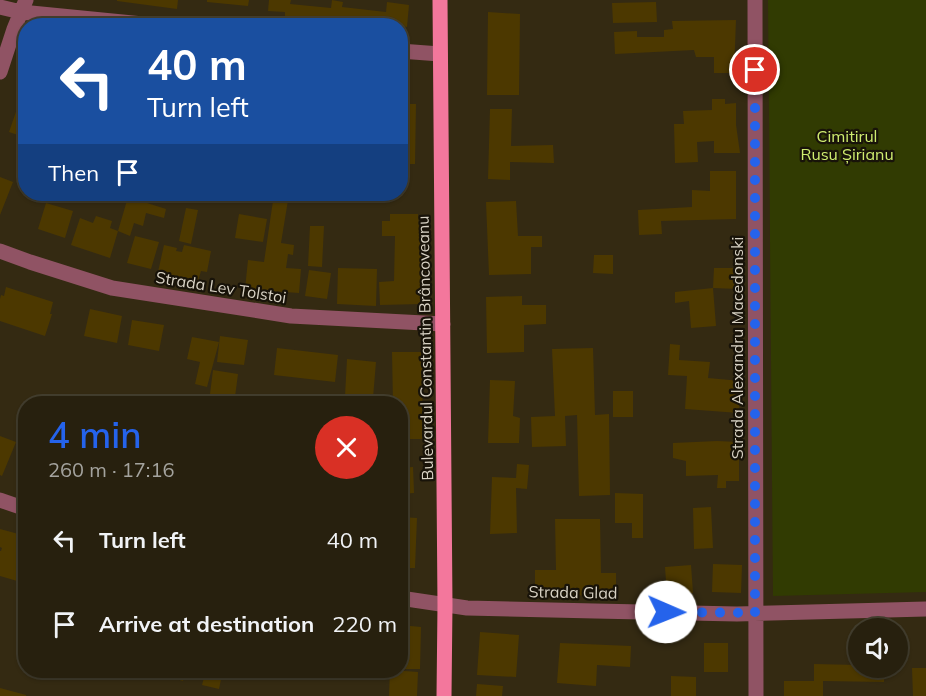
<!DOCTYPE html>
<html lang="en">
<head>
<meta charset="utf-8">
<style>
  body { margin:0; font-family:Mulish,sans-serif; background:#332d1c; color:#f1f3f6; height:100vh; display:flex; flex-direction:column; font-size:22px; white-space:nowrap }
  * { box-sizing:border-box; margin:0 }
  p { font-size:20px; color:#a4a39e }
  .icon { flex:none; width:33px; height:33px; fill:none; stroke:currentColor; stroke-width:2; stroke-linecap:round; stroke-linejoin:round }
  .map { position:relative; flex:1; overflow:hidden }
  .sheet { position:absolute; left:18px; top:396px; width:390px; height:282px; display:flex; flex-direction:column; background:#27200e; border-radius:24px; box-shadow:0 2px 4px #0004,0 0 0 2px #433e2e }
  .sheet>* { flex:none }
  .banner { position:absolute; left:18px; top:18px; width:390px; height:183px; border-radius:24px; box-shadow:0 2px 4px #0004,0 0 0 2px #433e2e; background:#1a4fa0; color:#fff; overflow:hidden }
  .tools { position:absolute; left:848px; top:618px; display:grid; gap:12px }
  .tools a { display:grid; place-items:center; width:60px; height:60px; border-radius:50%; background:#27200e; box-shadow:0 2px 4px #0004,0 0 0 2px #433e2e; font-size:30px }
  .pin { position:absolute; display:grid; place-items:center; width:51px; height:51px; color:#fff; margin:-26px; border:3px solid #fff; border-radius:50%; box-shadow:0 2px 6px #0007 }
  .me { position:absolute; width:66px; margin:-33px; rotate:91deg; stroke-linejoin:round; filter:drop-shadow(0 0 4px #0008) }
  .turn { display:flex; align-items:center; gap:21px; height:126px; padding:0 30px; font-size:27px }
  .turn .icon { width:78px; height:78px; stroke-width:2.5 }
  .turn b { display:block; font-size:42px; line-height:51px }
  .then { display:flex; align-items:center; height:57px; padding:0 30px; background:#0003; gap:12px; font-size:22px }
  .round { display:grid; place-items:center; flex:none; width:63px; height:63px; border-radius:32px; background:#332d1c }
  .head { display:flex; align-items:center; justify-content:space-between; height:102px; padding:0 30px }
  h1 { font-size:36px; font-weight:600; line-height:45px; color:#2563eb }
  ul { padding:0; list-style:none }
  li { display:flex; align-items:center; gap:18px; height:84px; padding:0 30px }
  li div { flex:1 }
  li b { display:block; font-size:22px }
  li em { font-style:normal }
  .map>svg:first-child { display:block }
  .green { fill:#313b02 }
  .building { fill:#4c3800 }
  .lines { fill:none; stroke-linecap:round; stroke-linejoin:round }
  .minor { stroke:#905364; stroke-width:15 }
  .major { stroke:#f3779c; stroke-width:15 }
  .route { stroke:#2563eb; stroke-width:10; stroke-dasharray:0 18 }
  .labels { text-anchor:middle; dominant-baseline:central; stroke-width:4.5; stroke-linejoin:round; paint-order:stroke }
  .park-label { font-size:16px; fill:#cfec6f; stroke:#181309 }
  .street-label { font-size:16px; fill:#d8d2c4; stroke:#181309 }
</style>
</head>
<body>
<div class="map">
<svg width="926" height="696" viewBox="0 0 926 696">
  <rect width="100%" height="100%" fill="#342a12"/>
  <path class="green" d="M 768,0 L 926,0 L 926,592 L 773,596 Z"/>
  <path class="building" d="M 117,0 L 178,0 L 177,9 L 117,1 Z
    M 207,0 L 249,0 L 248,6 L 207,2 Z
    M 269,0 L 291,0 L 290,4 L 331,8 L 332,0 L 343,2 L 342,7 L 386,12 L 387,2 L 409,5 L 407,27 L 388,25 L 345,26 L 285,19 L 285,12 L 268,11 Z
    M 656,2 L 657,22 L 613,23 L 612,3 Z
    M 488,12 L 520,14 L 519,95 L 487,95 Z
    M 736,20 L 734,73 L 714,73 L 714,57 L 696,57 L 694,50 L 615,54 L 614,32 L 637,31 L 637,37 L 664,37 L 664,30 L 673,29 L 672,21 Z
    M 712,99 L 725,99 L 725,104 L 736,103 L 736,125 L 740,153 L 714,153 L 714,141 L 697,142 L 698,162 L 675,163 L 674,124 L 684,124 L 683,111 L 712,110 Z
    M 19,103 L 26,105 L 26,143 L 22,142 L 24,137 L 9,132 Z
    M 400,104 L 416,104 L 415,164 L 400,164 Z
    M 490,109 L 512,109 L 511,146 L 553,145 L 554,163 L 510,162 L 510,180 L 488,179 Z
    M 710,171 L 736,171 L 736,219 L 661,221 L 662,234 L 639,235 L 638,210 L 692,207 L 692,190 L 710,191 Z
    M 0,177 L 13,182 L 0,215 Z
    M 274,194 L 289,194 L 281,243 L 294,245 L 293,255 L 288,254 L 286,268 L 301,269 L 299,293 L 245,289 L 248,260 L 264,262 Z
    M 128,197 L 166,209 L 164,218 L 146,213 L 143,226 L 134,223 L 130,236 L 118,231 Z
    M 516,201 L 518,236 L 542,236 L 542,247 L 531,247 L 531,274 L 489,275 L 486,202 Z
    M 46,203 L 73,211 L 65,238 L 38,229 Z
    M 186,208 L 198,210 L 191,244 L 179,241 Z
    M 239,214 L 267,219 L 263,242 L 235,238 Z
    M 390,214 L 418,214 L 421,254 L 422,304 L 380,305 L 379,282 L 394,281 L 395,236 L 382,236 L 382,221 L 390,221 Z
    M 96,216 L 112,221 L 110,228 L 118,231 L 110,258 L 71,245 L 80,218 L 93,223 Z
    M 310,226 L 324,226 L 322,267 L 308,266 Z
    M 135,236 L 159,242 L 151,269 L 127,263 Z
    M 164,245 L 177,248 L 176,251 L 182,252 L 184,245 L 211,251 L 207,272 L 201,271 L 198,281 L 158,272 Z
    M 594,255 L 613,255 L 613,274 L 593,273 Z
    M 338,268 L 377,269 L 376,306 L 337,304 Z
    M 714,268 L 739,268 L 738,289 L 713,288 Z
    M 309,270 L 331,273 L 327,299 L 305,296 Z
    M 6,287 L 53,302 L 50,314 L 52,314 L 45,336 L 0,321 L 0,299 L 1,295 L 4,296 Z
    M 713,288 L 716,326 L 691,328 L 689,301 L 675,303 L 675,292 Z
    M 522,296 L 522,305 L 546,305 L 546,324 L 524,325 L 524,352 L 487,353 L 486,297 Z
    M 90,309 L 122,316 L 117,343 L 84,336 Z
    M 132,320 L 164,325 L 159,351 L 128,345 Z
    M 220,336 L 248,340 L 244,365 L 217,362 Z
    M 192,337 L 219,342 L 207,387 L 195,384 L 200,362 L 187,359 Z
    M 670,344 L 680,345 L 679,360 L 710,362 L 708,378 L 741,381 L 739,413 L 685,409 L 687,376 L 668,375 Z
    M 277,348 L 338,355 L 335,382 L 274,375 Z
    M 593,348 L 595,415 L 609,414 L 610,495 L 579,496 L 577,415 L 565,416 L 566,446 L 532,447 L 531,417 L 555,416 L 552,349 Z
    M 392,352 L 423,352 L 422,439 L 400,439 L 400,404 L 393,404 Z
    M 347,359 L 376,362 L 373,398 L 345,396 Z
    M 213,370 L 238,374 L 235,397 L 210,394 Z
    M 490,380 L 515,381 L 513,416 L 520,418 L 519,443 L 488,443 Z
    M 613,391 L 633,391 L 633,417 L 613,417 Z
    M 0,436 L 16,442 L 2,476 L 0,475 Z
    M 717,441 L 739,442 L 739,481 L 726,481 L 726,488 L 717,488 L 718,475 L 686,476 L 686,461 L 673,458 L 673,443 Z
    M 517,464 L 529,465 L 527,489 L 516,488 L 517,533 L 490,534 L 492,477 L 516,478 Z
    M 413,467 L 414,493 L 400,494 L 400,468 Z
    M 615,493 L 643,494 L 643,538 L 632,538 L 632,523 L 615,523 Z
    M 711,507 L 713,548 L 694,549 L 693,508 Z
    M 400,517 L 417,518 L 415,568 L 400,568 Z
    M 555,519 L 600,519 L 601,573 L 616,573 L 616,595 L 535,596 L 535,570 L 556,570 Z
    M 0,529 L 26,536 L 26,577 L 24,583 L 0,576 L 0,551 L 1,551 L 2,548 L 0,547 Z
    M 713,564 L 742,565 L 741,593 L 712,592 Z
    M 691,565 L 693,593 L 667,595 L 665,567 Z
    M 400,625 L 421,627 L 420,669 L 400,669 Z
    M 480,632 L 519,635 L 516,677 L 477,675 Z
    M 560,643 L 631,646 L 630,667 L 597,665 L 596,686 L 557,683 Z
    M 704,643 L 728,643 L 728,672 L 704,672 Z
    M 814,664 L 858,665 L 858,668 L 884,668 L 884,682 L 823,681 L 823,696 L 784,696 L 784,681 L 814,681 Z
    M 912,668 L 926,668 L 926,696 L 913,696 Z
    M 172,670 L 186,670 L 183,681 L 170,677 Z
    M 206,670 L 223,670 L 219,689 L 202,685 Z
    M 390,670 L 418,672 L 417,696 L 389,696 Z
    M 671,676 L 696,677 L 696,696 L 671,696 Z
    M 477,684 L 503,686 L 502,696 L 476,696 Z
    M 0,688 L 26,695 L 26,696 L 0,696 Z"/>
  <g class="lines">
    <path class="minor" d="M 755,0 L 756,696
      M 0,7 L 21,12 L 163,26
      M 400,51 L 440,54
      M 0,72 L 14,29 L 26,0
      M 0,251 L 30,262 L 112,288 L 291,316 L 443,324
      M 0,500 L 26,509
      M 400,598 L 467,608 L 595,611 L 737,614 L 926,609"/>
    <path class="major" d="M 440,0 L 445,605 L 444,696"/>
  </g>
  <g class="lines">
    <path class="route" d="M 666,612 L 755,613 L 755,70"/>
  </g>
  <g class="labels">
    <g class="park-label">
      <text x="847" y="136">Cimitirul<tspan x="847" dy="18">Rusu Șirianu</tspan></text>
    </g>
    <g class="street-label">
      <text transform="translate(221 287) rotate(9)">Strada Lev Tolstoi</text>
      <text transform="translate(425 348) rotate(-91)">Bulevardul Constantin Brâncoveanu</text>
      <text transform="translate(737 348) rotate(-90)">Strada Alexandru Macedonski</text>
      <text transform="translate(573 592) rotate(1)">Strada Glad</text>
    </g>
  </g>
</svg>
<div class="tools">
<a><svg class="icon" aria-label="sound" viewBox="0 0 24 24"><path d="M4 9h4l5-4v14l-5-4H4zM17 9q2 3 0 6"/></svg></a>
</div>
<div class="pin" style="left:755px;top:70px;background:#d93025"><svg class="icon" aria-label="arrive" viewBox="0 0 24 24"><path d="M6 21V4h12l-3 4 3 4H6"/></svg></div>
<svg class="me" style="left:666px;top:612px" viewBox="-20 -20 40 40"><circle r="19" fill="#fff"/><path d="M0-13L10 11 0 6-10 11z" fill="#2563eb"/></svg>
<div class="banner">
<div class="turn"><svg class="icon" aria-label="left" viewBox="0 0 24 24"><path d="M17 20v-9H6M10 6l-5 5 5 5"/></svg><div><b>40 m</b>Turn left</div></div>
<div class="then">Then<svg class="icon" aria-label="arrive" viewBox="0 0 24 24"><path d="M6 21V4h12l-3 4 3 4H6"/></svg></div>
</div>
<section class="sheet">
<div class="head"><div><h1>4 min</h1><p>260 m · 17:16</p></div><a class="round" style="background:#d93025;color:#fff"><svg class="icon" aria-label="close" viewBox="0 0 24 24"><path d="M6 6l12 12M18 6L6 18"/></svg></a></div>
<ul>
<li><svg class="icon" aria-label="left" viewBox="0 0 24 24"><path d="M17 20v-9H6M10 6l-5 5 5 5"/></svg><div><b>Turn left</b></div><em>40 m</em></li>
<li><svg class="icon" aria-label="arrive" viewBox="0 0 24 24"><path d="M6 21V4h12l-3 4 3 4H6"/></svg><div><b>Arrive at destination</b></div><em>220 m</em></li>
</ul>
</section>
</div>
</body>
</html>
